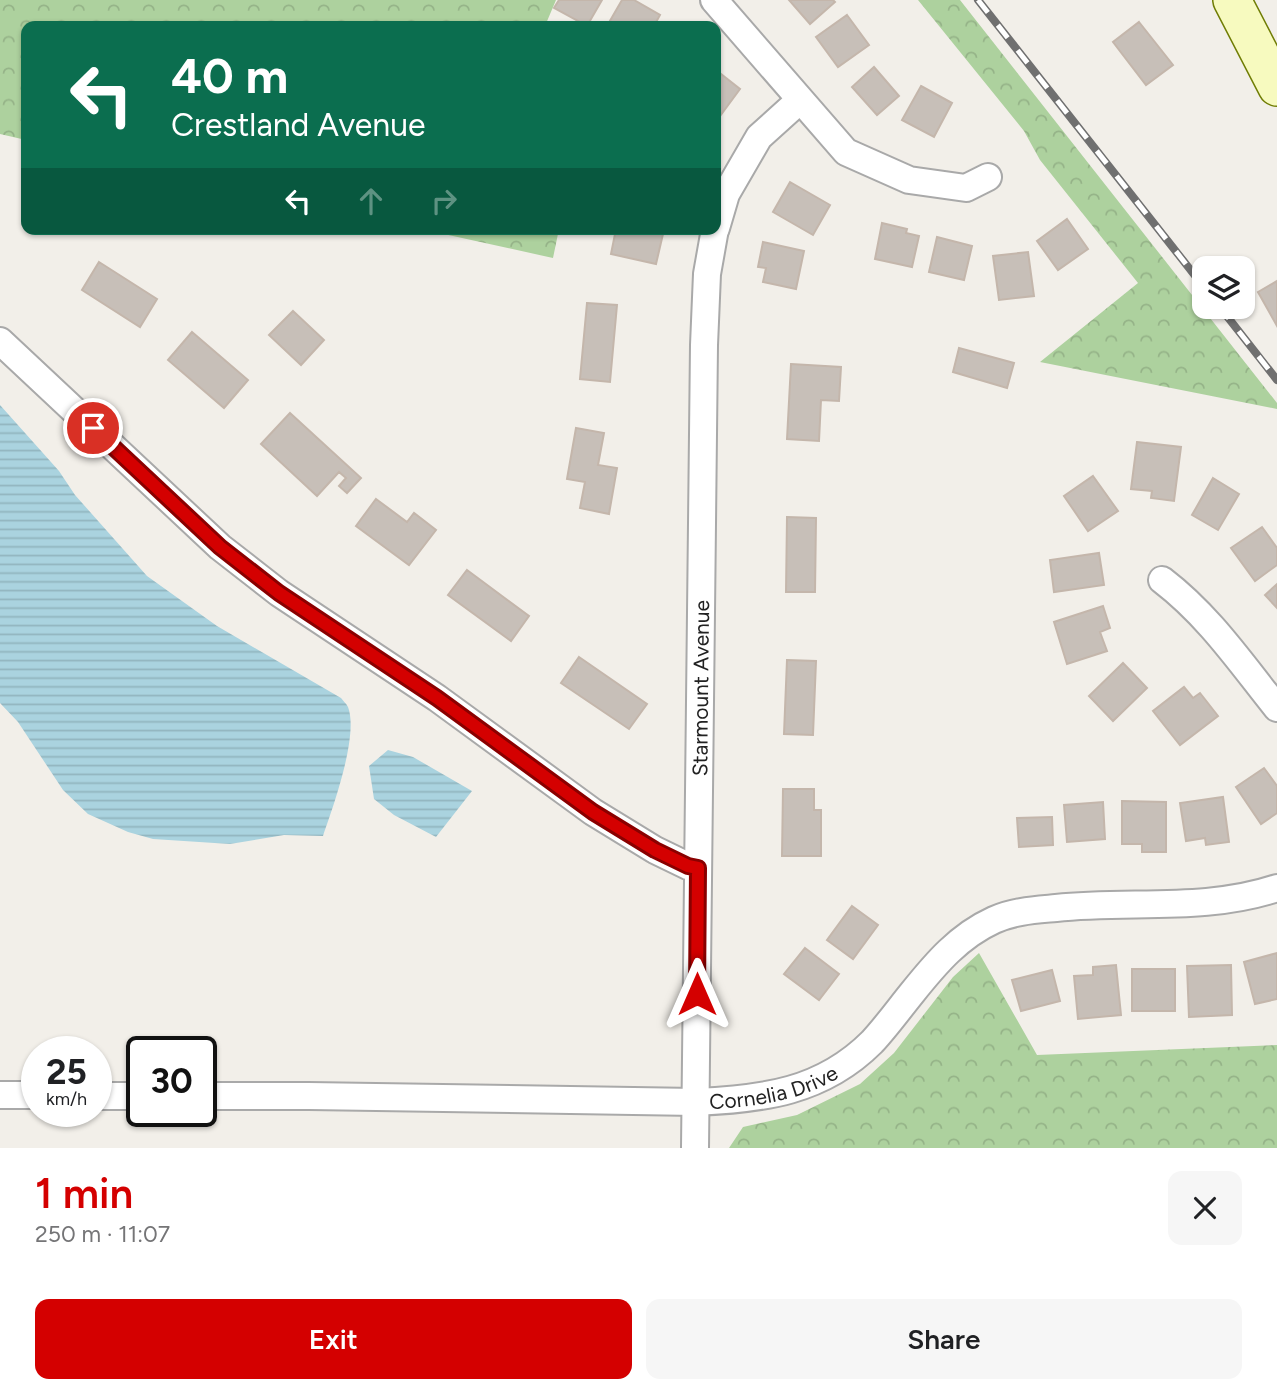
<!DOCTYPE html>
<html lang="en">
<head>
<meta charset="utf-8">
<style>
  body { margin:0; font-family:Figtree,sans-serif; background:#f6f6f6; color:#202124; height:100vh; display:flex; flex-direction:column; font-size:26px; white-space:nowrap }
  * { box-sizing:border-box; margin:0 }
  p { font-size:23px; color:#757577 }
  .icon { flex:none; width:38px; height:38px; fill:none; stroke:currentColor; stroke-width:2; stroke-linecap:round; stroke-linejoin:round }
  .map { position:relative; height:1148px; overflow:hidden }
  .sheet { display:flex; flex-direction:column; background:#fff; flex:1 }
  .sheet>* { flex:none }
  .top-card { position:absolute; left:21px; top:21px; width:700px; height:214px; border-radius:14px; box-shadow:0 2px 5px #0004; background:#0b6e4f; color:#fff; overflow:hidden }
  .controls { position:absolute; left:1192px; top:256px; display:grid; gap:14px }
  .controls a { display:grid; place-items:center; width:63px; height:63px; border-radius:14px; background:#fff; box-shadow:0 2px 5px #0004; font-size:35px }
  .speed { position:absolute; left:21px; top:1036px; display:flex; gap:14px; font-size:35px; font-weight:700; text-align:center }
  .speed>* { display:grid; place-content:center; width:91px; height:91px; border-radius:50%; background:#fff; box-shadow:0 2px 5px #0004; line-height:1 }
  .speed small { font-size:18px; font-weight:400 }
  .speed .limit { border:4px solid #111; border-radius:10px; background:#fff; color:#111 }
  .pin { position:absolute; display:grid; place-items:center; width:60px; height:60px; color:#fff; margin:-30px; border:4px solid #fff; border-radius:50%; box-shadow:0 2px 7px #0007 }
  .me { position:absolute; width:77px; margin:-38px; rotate:0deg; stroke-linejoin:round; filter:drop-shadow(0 0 5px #0008) }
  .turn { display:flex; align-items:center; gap:24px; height:147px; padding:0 35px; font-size:32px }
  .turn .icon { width:91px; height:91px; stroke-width:2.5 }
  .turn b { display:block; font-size:49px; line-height:60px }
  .lanes { display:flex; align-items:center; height:66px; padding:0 35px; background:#0003; justify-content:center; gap:35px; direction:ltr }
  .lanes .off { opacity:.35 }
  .round { display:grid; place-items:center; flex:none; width:74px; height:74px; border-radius:14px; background:#f6f6f6 }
  .overview { display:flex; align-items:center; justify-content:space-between; height:119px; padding:0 35px }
  h1 { font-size:42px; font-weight:600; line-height:52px; color:#d40000 }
  .primary-button { display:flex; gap:14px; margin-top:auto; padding:14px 35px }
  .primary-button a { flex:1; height:80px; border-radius:14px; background:#d40000; color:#fff; font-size:28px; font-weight:600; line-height:80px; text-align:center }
  .primary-button a+a { background:#f6f6f6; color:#202124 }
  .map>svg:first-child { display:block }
  .forest { fill:url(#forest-crowns) }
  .water { fill:url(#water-rules) }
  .building { fill:#c7bfb8; stroke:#c4b6ab; stroke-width:2 }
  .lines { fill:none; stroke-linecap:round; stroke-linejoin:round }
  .minor-casing { stroke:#a9a9a9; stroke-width:30 }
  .secondary-casing { stroke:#707d05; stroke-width:40 }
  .minor { stroke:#fff; stroke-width:26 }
  .secondary { stroke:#f7fabf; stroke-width:37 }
  .rail-casing { stroke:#707070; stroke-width:8 }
  .rail { stroke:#fff; stroke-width:5; stroke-dasharray:16; stroke-linecap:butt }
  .route-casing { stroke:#8a0000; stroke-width:18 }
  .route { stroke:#d40000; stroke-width:12 }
  .labels { text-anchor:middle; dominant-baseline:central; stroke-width:6; stroke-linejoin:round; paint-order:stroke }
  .street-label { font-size:21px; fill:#222; stroke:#fff }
</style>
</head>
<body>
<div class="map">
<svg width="1277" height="1148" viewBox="0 0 1277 1148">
  <defs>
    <pattern id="forest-crowns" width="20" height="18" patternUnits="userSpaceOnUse" patternTransform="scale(1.75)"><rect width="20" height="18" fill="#add19e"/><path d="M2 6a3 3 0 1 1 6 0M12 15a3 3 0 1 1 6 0" fill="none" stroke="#95b388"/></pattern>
    <pattern id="water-rules" width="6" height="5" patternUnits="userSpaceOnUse" patternTransform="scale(1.75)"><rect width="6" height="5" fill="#aad3df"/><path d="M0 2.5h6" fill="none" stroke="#92b5bf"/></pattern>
  </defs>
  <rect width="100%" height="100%" fill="#f2efe9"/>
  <path class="forest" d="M 0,0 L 556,0 L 545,26 L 26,26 L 26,140 L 0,134 Z
    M 918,0 L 960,0 L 1277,403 L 1277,409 L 1040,362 L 1138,283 L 1040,160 L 1024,131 Z
    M 421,229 L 559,229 L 553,258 Z
    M 979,953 L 1037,1055 L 1277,1045 L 1277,1148 L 729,1148 L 743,1127 L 797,1115 L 860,1084 L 894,1053 L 953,977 Z"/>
  <path class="water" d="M 0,405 L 59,471 L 75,495 L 147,576 L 217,626 L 341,698 C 343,701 346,703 348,707 C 359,735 333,807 323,836 L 284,835 L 230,844 L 153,839 L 128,832 L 88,814 L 63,790 L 18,722 L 0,703 Z
    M 388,750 L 413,757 L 472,791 L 436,837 L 394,815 L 374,799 L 369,766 Z"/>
  <path class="building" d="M 559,0 L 602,0 L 587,26 L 554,8 Z
    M 622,0 L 634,0 L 660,15 L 654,26 L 607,26 Z
    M 789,0 L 833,0 L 835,2 L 810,24 Z
    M 847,15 L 869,45 L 838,67 L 816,37 Z
    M 1139,22 L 1173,65 L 1146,85 L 1113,42 Z
    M 874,67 L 899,96 L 877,115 L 852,87 Z
    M 716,70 L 740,89 L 720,116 L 716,113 Z
    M 921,86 L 952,103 L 934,137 L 902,120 Z
    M 790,182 L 830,205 L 813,235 L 773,212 Z
    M 1067,219 L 1088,249 L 1058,270 L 1037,241 Z
    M 882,223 L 907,229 L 906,233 L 919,236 L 912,267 L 875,259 Z
    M 616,229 L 642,229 L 663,234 L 656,264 L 611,254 Z
    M 937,237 L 972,246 L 964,280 L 929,272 Z
    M 763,242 L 804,251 L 796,289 L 763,282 L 766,268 L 758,267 Z
    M 1028,252 L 1034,296 L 999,300 L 993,256 Z
    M 99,262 L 157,299 L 140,327 L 82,290 Z
    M 1277,281 L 1277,326 L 1258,292 Z
    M 587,303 L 617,305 L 610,382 L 580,379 Z
    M 293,311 L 324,340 L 301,365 L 269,335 Z
    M 192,332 L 248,380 L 224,408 L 168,360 Z
    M 959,348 L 1014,363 L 1007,388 L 953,372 Z
    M 791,364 L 841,367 L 839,401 L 821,400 L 819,441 L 787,439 Z
    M 290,413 L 361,478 L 347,493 L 339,486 L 346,478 L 339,472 L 317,496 L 261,444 Z
    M 576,428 L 604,433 L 598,465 L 617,468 L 609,514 L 580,508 L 585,482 L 567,479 Z
    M 1137,442 L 1181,447 L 1174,501 L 1151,498 L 1152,491 L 1131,489 Z
    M 1093,476 L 1118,511 L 1088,531 L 1064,496 Z
    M 1213,478 L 1239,494 L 1218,530 L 1192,515 Z
    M 376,499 L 407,522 L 414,513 L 436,530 L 409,565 L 356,526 Z
    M 787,517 L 816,518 L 815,592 L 786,592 Z
    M 1262,527 L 1277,548 L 1277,565 L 1255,581 L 1231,548 Z
    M 1099,553 L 1104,585 L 1054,592 L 1050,560 Z
    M 467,570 L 529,616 L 511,641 L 448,595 Z
    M 1277,584 L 1277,608 L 1265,595 Z
    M 1103,606 L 1110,628 L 1100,632 L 1107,651 L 1067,664 L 1054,622 Z
    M 579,657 L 647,704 L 629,729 L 561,683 Z
    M 787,660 L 816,661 L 813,735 L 784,734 Z
    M 1123,663 L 1147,688 L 1113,721 L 1089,696 Z
    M 1184,687 L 1193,698 L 1200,693 L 1218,716 L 1180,745 L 1153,711 Z
    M 1264,768 L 1277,786 L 1277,813 L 1261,824 L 1236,787 Z
    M 783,789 L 814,789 L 814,810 L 821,810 L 821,856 L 782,856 Z
    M 1223,797 L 1229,842 L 1206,845 L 1205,838 L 1186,841 L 1180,803 Z
    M 1122,801 L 1166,802 L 1166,852 L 1142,852 L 1142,844 L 1122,844 Z
    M 1103,802 L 1105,839 L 1067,842 L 1064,805 Z
    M 1052,817 L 1053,845 L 1019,847 L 1017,818 Z
    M 852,906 L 878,925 L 853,959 L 827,940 Z
    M 805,948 L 839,974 L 819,1000 L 784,974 Z
    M 1277,953 L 1277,999 L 1255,1004 L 1244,962 Z
    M 1116,965 L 1121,1015 L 1078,1019 L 1074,976 L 1093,975 L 1093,967 Z
    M 1231,965 L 1232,1015 L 1189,1017 L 1187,966 Z
    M 1132,969 L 1175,969 L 1175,1011 L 1132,1011 Z
    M 1052,970 L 1060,1001 L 1021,1011 L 1012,980 Z"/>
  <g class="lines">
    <defs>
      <g id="minor">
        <path d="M 714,0 L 846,152 L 909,180 L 966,188 L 988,177"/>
        <path d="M 716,228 L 726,194 L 759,137 L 800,100"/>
        <path d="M 0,341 L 220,547 L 279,593 L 437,698 L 593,812 L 655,850 L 688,866 L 698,868"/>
        <path d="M 1162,580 C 1209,616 1240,662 1277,708"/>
        <path d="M 0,1095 L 37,1095"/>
        <path d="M 96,1096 L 142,1096"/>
        <path id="s1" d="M 201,1096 L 309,1096 L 696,1102 C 763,1099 822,1092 872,1042 C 886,1027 899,1009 912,993 C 936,963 959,936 994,920 C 1014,911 1035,910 1056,908 C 1130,900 1205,912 1277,888"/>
        <path id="s2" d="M 695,1148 L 704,345 L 707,274 L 715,229"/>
      </g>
      <path id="secondary" d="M 1232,0 L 1277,87"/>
    </defs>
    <use href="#minor" class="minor-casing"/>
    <use href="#secondary" class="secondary-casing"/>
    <use href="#minor" class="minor"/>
    <use href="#secondary" class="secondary"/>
    <defs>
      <path id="rail" d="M 978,0 L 1204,287
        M 1219,306 L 1277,380"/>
    </defs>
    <use href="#rail" class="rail-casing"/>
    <use href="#rail" class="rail"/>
  </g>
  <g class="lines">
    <defs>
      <path id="route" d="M 93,428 L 220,547 L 279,593 L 437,698 L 593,812 L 655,850 L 688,866 L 698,868 L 697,994"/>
    </defs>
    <use href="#route" class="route-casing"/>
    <use href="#route" class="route"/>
  </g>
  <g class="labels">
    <g class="street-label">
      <text stroke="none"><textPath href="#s2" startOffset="460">Starmount Avenue</textPath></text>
      <text stroke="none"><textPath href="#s1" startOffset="574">Cornelia Drive</textPath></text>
    </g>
  </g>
</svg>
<div class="controls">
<a><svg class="icon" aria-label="layers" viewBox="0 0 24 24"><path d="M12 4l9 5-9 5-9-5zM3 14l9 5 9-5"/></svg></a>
</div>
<div class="speed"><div>25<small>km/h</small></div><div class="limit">30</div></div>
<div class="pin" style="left:93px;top:428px;background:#d93025"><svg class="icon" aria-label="arrive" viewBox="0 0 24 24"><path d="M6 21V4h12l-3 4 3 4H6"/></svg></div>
<svg class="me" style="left:697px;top:994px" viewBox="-20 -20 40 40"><path d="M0-17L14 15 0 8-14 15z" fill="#d40000" stroke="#fff" stroke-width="4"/></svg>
<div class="top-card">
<div class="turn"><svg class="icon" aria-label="left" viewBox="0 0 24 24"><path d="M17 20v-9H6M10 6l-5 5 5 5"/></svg><div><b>40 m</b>Crestland Avenue</div></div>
<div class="lanes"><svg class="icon" aria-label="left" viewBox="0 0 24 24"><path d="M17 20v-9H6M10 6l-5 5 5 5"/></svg><svg class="icon off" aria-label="ahead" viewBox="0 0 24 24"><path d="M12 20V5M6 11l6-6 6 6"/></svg><svg class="icon off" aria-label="right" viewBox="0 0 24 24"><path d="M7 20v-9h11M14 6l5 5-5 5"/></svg></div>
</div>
</div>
<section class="sheet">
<div class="overview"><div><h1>1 min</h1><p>250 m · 11:07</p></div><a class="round"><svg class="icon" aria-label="close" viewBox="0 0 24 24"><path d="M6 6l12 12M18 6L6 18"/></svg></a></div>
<div class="primary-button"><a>Exit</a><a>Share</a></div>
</section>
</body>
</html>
